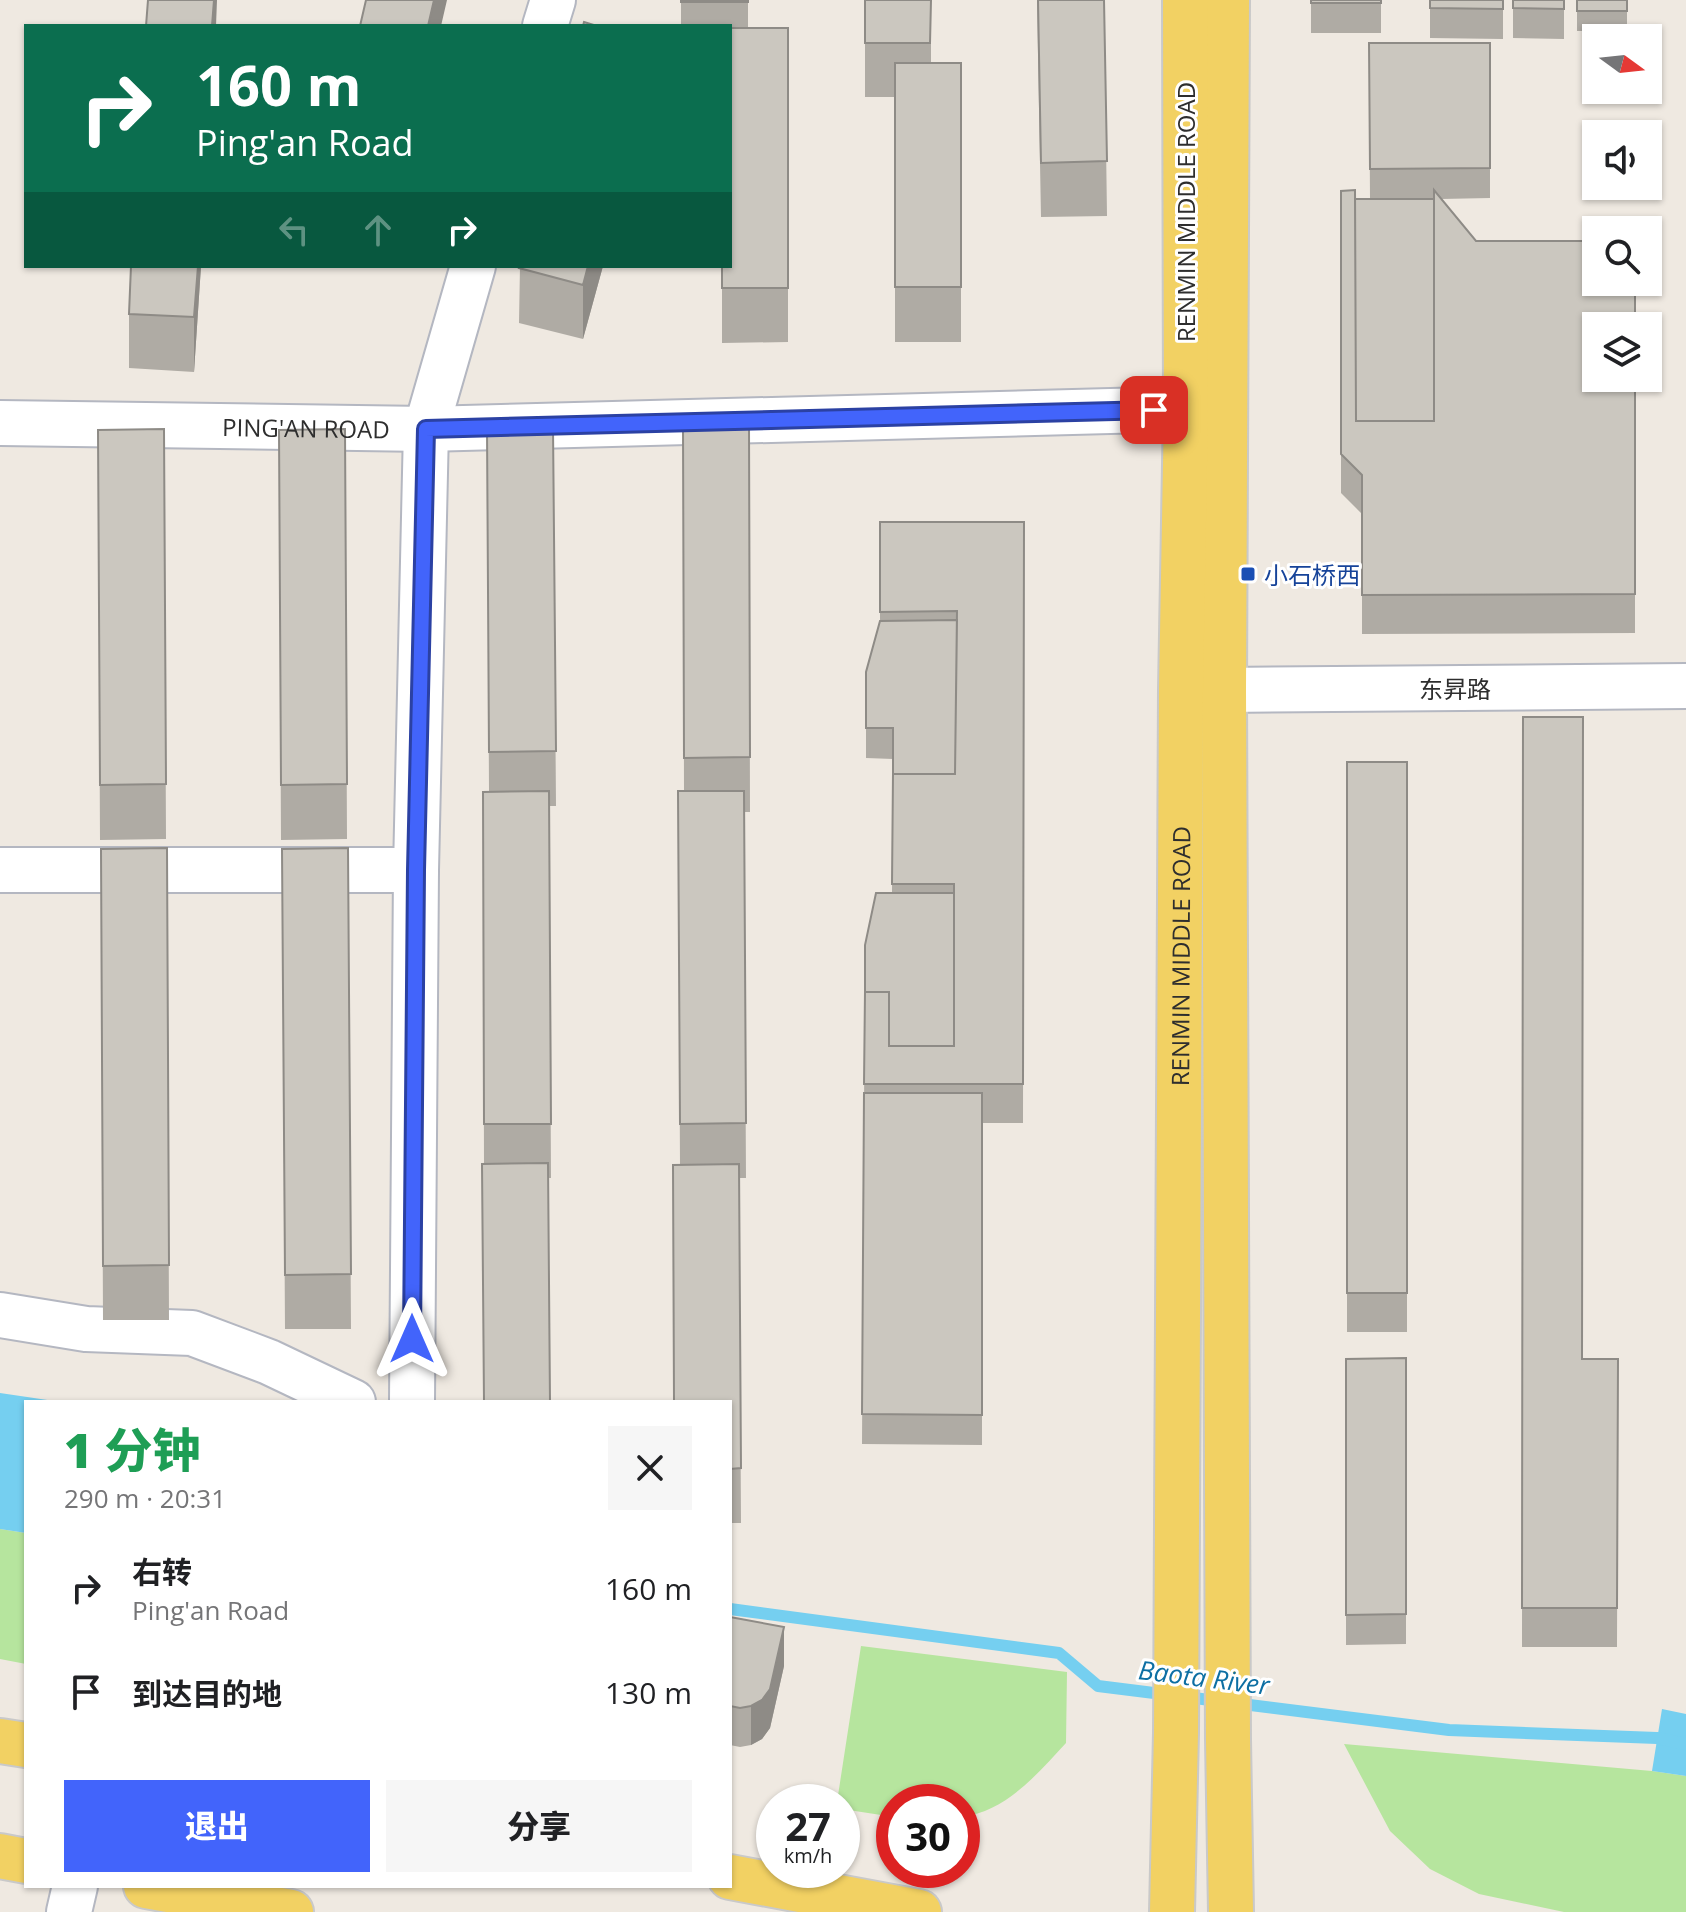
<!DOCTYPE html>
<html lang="zh">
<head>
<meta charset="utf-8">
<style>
  body { margin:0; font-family:"Open Sans","Noto Sans SC",sans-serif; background:#f6f6f6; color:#202124; height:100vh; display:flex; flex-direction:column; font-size:30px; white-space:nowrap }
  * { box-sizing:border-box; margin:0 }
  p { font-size:26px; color:#757577 }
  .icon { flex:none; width:44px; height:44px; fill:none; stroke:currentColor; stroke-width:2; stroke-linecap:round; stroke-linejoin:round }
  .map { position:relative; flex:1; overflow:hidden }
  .panel { position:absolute; left:24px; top:1400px; width:708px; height:488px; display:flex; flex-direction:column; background:#fff; border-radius:0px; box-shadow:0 2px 6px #0004 }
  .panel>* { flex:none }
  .hud { position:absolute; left:24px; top:24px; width:708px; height:244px; border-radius:0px; box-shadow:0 2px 6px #0004; background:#0b6e4f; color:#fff; overflow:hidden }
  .needle { width:52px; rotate:105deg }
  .tools { position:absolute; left:1582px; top:24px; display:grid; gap:16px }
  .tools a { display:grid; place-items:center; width:80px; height:80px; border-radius:0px; background:#fff; box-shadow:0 2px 6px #0004; font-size:40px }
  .speed { position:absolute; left:756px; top:1784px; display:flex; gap:16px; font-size:40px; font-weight:700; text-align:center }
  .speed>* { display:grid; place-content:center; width:104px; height:104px; border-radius:50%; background:#fff; box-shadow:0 2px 6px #0004; line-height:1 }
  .speed small { font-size:20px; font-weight:400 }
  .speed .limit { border:12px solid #d22; background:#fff; color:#111 }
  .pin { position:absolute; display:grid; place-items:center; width:68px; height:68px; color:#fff; margin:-34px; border-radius:16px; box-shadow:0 4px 12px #0006 }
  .me { position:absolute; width:88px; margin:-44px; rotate:0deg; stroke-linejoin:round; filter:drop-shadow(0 0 6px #0008) }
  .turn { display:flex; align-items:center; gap:28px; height:168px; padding:0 40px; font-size:36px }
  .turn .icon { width:104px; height:104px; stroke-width:2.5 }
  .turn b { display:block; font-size:56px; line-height:68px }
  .lanes { display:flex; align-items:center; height:76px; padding:0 40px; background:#0003; justify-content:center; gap:40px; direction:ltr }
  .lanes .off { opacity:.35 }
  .round { display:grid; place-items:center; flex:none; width:84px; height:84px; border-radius:0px; background:#f6f6f6 }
  .overview { display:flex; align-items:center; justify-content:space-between; height:136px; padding:0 40px }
  h1 { font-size:48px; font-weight:800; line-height:60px; color:#1e9e55 }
  .cta { display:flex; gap:16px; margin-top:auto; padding:16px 40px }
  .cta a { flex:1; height:92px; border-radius:0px; background:#4264fb; color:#fff; font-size:32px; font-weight:800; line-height:92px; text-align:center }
  .cta a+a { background:#f6f6f6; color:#202124 }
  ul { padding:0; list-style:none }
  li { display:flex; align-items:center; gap:24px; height:104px; padding:0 40px }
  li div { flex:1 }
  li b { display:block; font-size:30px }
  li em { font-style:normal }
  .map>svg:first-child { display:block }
  .green { fill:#b6e59e }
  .water { fill:#75cff0 }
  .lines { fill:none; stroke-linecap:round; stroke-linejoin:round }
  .stream { stroke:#75cff0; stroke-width:12 }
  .minor-casing { stroke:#b4b7c1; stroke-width:48 }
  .major-casing { stroke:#c9c9c9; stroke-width:48 }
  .minor { stroke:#fff; stroke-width:44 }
  .major { stroke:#f2d163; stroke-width:44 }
  .wall { fill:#afaba4 }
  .shaded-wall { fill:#8e8b86 }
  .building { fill:#cbc7bf; stroke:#8e8b86; stroke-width:2 }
  .route-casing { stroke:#2b41a3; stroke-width:20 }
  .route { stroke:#4264fb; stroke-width:14 }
  .transit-dot { fill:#1a4fb4; stroke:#fff; stroke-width:3 }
  .labels { text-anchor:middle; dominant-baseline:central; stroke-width:6; stroke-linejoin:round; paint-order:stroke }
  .street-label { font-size:24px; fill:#2e2e2e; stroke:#fff }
  .transit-label { font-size:24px; fill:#164399; stroke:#fff; text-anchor:start }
  .water-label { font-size:26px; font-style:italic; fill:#0d6fa3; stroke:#fff }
</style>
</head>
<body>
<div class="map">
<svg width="1686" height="1912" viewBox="0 0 1686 1912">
  <rect width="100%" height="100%" fill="#efe9e1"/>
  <path class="green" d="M 0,1529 L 26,1533 L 26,1664 L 0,1659 Z
    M 861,1646 L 1067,1672 L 1066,1743 C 1037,1774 1007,1811 962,1817 L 962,1802 L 894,1802 L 894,1817 L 842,1809 L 842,1802 L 837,1802 Z
    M 1344,1744 L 1652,1771 L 1686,1776 L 1686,1912 L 1564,1912 L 1479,1894 L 1430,1869 L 1390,1831 Z"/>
  <path class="water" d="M 0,1393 L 61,1402 L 26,1402 L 26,1533 L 0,1529 Z
    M 1662,1709 L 1686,1714 L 1686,1776 L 1652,1771 Z"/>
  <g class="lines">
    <path class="stream" d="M 730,1609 L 1059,1653 L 1098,1686 L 1449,1730 L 1657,1738 L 1686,1744"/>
    <defs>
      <g id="minor">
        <path d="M 545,26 L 553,0"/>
        <path id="s1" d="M 0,423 L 426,429 L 1186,409"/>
        <path d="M 1224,690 L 1686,686"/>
        <path d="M 0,870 L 416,870"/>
        <path d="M 0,1315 L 86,1329 L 192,1333 L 269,1362 L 353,1402"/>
        <path d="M 412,1402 L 416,870 L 426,429 L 473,266"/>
        <path d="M 69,1912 L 75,1886"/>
      </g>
      <g id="major">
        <path d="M 1227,0 L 1224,690 L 1228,1740 L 1231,1912"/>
        <path d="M 0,1741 L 26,1745"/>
        <path d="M 0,1856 L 26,1861"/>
        <path d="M 730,1877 L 919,1912"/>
        <path d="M 146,1886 L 291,1912"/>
        <path id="s2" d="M 1172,1912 L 1176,1733 L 1181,690 L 1186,409 L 1185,0"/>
      </g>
    </defs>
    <use href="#minor" class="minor-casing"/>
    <use href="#major" class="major-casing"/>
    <use href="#minor" class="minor"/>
    <use href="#major" class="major"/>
  </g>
  <path class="wall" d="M 681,0 L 748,0 L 748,28 L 788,28 L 788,342 L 722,343 L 722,266 L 730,266 L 730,26 L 681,26 Z
    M 865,0 L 931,0 L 931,63 L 961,63 L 961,342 L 895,342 L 895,97 L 865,97 Z
    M 1037,0 L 1104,0 L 1107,216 L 1041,217 Z
    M 1311,0 L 1381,0 L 1381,33 L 1311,33 Z
    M 1430,0 L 1503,0 L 1503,39 L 1430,38 Z
    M 1513,0 L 1564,0 L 1564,39 L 1513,38 Z
    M 1577,0 L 1627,0 L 1627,31 L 1577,31 Z
    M 1369,43 L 1490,43 L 1490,198 L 1441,199 L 1476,241 L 1635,378 L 1635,633 L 1362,634 L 1362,514 L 1341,493 L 1341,191 L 1355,199 L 1434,199 L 1370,199 Z
    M 131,266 L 201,266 L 194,372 L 129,368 L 129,314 Z
    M 520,266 L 603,266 L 583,339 L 519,323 Z
    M 749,425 L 750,812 L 744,812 L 746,1178 L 739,1178 L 741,1523 L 730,1523 L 730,1402 L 680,1165 L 678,791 L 684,791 L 683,426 Z
    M 553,427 L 556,806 L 549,806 L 551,1178 L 548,1178 L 484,1164 L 483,792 L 489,791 L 487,428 Z
    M 164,429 L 166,839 L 100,840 L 98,430 Z
    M 345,429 L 347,839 L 281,840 L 279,430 Z
    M 880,522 L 1024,522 L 1023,1123 L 982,1123 L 982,1445 L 862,1444 L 865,945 L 892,893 L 893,759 L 866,758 L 866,672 L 880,621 Z
    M 1523,717 L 1582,1359 L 1618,1359 L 1617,1647 L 1522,1647 Z
    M 1347,762 L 1407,762 L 1407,1332 L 1347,1332 Z
    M 167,848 L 169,1320 L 103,1320 L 101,849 Z
    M 348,848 L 351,1329 L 285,1329 L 282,849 Z
    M 1406,1358 L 1406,1644 L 1346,1645 L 1346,1359 Z
    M 730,1617 L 784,1666 L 770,1728 L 762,1739 L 751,1745 L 740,1747 L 730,1745 Z"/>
  <path class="shaded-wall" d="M 214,0 L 217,0 L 216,26 L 212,26 Z
    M 434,0 L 447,0 L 441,26 L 428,26 Z
    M 198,266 L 201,266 L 194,372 L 194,317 Z
    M 588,266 L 603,266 L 583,339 L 583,285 Z
    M 784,1627 L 784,1666 L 770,1728 L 762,1739 L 751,1745 L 751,1706 Z"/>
  <path class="building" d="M 148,0 L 214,0 L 212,26 L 146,26 Z
    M 366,0 L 434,0 L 428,26 L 360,26 Z
    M 681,0 L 748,0 L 748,2 L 681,2 Z
    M 865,0 L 931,0 L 930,43 L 865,43 Z
    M 1038,0 L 1104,0 L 1107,161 L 1041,163 Z
    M 1311,0 L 1381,0 L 1381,3 L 1311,3 Z
    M 1430,0 L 1503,0 L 1503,9 L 1430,8 Z
    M 1513,0 L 1564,0 L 1564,9 L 1513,8 Z
    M 1577,0 L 1627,0 L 1627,11 L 1577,11 Z
    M 584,22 L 597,26 L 583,26 Z
    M 730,28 L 788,28 L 788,288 L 722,288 L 722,266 L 730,266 Z
    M 1369,43 L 1490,43 L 1490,168 L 1370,169 Z
    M 895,63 L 961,63 L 961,287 L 895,287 Z
    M 1355,190 L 1356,421 L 1434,421 L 1434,190 L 1476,241 L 1596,241 L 1596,282 L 1635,282 L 1635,326 L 1596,326 L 1596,378 L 1635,378 L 1635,594 L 1362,595 L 1362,475 L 1341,454 L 1341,191 Z
    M 1355,199 L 1434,199 L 1434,421 L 1356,421 Z
    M 131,266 L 198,266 L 194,317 L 129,314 Z
    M 520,266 L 588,266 L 583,285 L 519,268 Z
    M 749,425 L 750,757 L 684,758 L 683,426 Z
    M 553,427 L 556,751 L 489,752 L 487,428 Z
    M 164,429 L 166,784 L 100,785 L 98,430 Z
    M 345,429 L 347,784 L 281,785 L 279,430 Z
    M 880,522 L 1024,522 L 1023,1084 L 864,1084 L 865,992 L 889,992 L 889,1046 L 954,1046 L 954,884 L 892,884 L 893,774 L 955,774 L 957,611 L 880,612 Z
    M 957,620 L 955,774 L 893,774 L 893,728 L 866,728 L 866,672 L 880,621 Z
    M 1523,717 L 1583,717 L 1582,1359 L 1618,1359 L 1617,1608 L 1522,1608 Z
    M 1347,762 L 1407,762 L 1407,1293 L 1347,1293 Z
    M 549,791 L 551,1124 L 484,1124 L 483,792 Z
    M 678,791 L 744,791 L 746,1123 L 680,1124 Z
    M 167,848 L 169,1265 L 103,1266 L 101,849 Z
    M 348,848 L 351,1274 L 285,1275 L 282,849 Z
    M 876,893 L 954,893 L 954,1046 L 889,1046 L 889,992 L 865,992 L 865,945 Z
    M 864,1093 L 982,1093 L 982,1415 L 862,1414 Z
    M 548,1163 L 550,1402 L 484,1402 L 482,1164 Z
    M 739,1164 L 741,1468 L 730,1469 L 730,1402 L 674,1402 L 673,1165 Z
    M 1406,1358 L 1406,1614 L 1346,1615 L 1346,1359 Z
    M 730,1617 L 784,1627 L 770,1689 L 762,1700 L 751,1706 L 740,1708 L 730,1706 Z"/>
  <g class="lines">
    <defs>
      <path id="route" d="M 412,1339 L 416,870 L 426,429 L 1154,410"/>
    </defs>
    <use href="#route" class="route-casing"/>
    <use href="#route" class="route"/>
  </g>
  <rect class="transit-dot" x="1240" y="566" width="16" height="16" rx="4"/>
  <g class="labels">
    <g class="street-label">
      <text transform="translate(1185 212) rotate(-90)">RENMIN MIDDLE ROAD</text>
      <text stroke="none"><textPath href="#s1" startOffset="306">PING'AN ROAD</textPath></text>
      <text x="1455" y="688">东昇路</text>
      <text stroke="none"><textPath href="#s2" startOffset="956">RENMIN MIDDLE ROAD</textPath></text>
    </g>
    <g class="transit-label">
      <text x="1264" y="574">小石桥西</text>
    </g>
    <g class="water-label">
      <text transform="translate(1204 1677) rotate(7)">Baota River</text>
    </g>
  </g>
</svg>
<div class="tools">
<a><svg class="needle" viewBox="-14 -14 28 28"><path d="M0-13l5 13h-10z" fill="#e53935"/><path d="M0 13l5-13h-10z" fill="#757577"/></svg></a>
<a><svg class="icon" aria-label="sound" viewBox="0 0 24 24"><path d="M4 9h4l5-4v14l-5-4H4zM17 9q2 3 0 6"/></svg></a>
<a><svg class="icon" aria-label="search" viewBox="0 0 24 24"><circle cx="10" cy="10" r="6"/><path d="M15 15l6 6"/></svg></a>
<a><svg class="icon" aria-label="layers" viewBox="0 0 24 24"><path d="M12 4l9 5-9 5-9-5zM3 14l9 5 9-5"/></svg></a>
</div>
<div class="speed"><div>27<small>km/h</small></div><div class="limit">30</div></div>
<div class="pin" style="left:1154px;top:410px;background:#d93025"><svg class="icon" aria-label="arrive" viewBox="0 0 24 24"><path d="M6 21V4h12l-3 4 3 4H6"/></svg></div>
<svg class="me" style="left:412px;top:1339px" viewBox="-20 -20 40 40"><path d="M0-17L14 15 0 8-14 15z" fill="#4264fb" stroke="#fff" stroke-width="4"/></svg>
<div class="hud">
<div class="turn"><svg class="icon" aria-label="right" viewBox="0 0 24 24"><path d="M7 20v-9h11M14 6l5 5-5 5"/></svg><div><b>160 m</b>Ping'an Road</div></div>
<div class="lanes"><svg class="icon off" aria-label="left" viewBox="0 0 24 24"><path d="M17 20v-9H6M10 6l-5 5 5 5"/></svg><svg class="icon off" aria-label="ahead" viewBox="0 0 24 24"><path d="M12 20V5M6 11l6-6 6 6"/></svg><svg class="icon" aria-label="right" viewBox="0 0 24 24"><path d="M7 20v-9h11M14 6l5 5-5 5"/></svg></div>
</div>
<section class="panel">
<div class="overview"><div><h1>1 分钟</h1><p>290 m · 20:31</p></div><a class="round"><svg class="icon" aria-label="close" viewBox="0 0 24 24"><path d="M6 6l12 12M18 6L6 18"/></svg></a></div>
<ul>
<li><svg class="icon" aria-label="right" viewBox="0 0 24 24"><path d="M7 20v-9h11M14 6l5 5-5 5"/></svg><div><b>右转</b><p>Ping'an Road</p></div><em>160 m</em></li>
<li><svg class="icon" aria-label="arrive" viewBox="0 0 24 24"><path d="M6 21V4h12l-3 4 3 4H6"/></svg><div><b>到达目的地</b></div><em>130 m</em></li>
</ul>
<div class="cta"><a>退出</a><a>分享</a></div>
</section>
</div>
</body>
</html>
